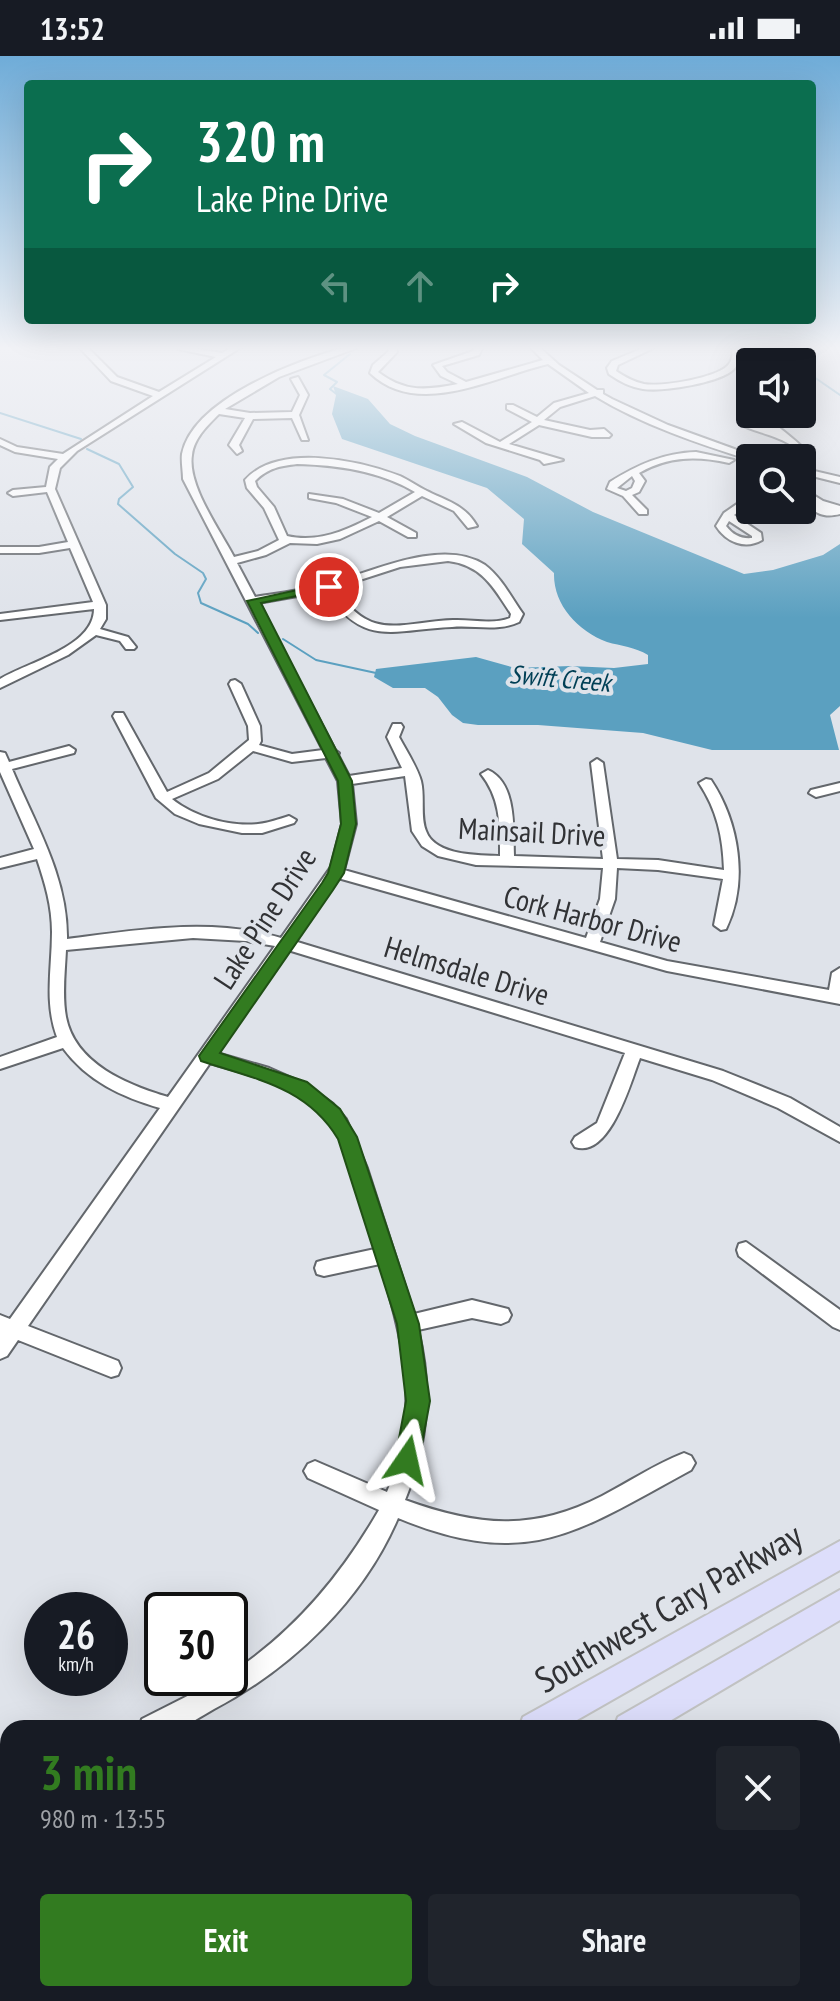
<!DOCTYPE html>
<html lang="en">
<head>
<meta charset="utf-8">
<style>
  body { margin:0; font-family:"PT Sans Narrow",sans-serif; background:#20242c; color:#f1f3f6; height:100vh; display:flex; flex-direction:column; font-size:30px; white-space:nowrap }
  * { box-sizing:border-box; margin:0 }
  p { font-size:26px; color:#9ea1a6 }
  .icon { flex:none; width:44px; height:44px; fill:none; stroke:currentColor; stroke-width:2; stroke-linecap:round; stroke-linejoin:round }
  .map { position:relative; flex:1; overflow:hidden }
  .side { position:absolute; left:0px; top:1664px; width:840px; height:282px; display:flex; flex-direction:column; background:#171b24; border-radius:24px 24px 0 0; box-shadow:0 8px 32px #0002 }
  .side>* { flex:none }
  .top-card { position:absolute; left:24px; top:24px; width:792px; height:244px; border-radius:8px; box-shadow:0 8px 32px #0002; background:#0b6e4f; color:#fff; overflow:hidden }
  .controls { position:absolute; left:736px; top:292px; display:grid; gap:16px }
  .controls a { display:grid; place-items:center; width:80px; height:80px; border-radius:8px; background:#171b24; box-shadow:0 8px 32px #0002; font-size:40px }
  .speed { position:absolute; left:24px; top:1536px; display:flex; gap:16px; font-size:40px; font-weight:700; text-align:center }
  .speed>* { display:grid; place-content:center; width:104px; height:104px; border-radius:50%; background:#171b24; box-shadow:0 8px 32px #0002; line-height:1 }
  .speed small { font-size:20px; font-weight:400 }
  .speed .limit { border:4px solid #111; border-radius:12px; background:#fff; color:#111 }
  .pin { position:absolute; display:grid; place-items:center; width:68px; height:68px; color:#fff; margin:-34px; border:4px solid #fff; border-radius:50%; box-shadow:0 2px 8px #0007 }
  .me { position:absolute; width:88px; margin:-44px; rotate:11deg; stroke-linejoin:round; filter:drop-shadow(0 0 6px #0008) }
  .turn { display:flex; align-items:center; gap:28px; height:168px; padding:0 40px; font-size:36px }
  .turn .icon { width:104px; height:104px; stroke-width:2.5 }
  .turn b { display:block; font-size:56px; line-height:68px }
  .lanes { display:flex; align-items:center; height:76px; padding:0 40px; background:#0003; justify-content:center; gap:40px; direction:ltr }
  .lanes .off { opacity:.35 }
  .round { display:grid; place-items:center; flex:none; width:84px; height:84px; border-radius:8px; background:#20242c }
  .headline { display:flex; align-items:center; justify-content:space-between; height:136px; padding:0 40px }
  h1 { font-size:48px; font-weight:700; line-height:60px; color:#327b20 }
  .cta { display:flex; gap:16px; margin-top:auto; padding:16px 40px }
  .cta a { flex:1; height:92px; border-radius:8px; background:#327b20; color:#fff; font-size:32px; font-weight:700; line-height:92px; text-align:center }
  .cta a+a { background:#20242c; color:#f1f3f6 }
  .status { display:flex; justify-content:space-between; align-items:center; height:56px; padding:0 40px; background:#171b24; direction:ltr }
  .status svg { height:22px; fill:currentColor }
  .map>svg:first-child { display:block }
  .water { fill:#5ba0c0 }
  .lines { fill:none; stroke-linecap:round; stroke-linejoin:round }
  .stream { stroke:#5ba0c0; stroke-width:2 }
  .minor-casing { stroke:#63676c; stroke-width:4 }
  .major-casing { stroke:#c1c2c2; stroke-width:4 }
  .minor { fill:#fff; fill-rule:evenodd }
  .major { fill:#dddefb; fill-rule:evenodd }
  .route { fill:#327b20; stroke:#205015; stroke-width:2 }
  .labels { text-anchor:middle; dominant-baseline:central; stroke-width:8; stroke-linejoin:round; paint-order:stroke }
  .far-water-label { font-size:26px; font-style:italic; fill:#003f55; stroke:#dfe3ea }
  .street-label { font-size:30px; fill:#313235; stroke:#dfe3ea }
  .near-street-label { font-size:36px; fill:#313235; stroke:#dfe3ea }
</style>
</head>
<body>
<div class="status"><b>13:52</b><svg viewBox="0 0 49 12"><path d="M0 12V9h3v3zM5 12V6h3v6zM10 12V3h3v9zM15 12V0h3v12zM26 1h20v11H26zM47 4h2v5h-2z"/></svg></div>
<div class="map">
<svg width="840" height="1945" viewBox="0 0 840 1945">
  <rect width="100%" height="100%" fill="#dfe3ea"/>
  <path class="water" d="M 333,330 L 368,343 L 390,368 L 415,380 L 527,421 L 593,456 L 744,518 L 773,514 L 823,499 L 840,488 L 840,650 L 830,659 L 839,694 L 712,694 L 643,677 L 538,669 L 478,669 L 463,667 L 452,659 L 438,641 L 425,632 L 393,632 L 374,621 L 376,613 L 476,601 L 515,612 L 570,610 L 614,612 L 648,608 L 648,599 C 635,591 621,590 607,586 C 577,575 553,548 554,517 L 522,488 L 524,463 L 487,432 L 342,383 L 332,358 L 336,339 Z"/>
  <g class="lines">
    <path class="stream" d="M 817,290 L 820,295 L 811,319 L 840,339
      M 339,340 L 330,333 L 337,326 L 324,319 L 350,298
      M 0,357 L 81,383
      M 87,393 L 119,408 L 133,431 L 119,443 L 118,448 L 175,498 L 203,517 L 206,523 L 198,537 L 201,547 L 248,568 L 258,577
      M 283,583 L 316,604 L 376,617"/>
    <defs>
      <path id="minor" d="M 78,290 L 86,290 L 117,321 L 159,336 L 216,301 L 178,293 L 178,290 L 222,297 L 234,290 L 243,290 L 77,395 L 60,412 L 55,433 L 106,549 L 106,563 L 100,573 L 128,581 L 136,591 L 134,593 L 126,593 L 120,585 L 96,579 L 68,599 L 0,632 L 0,623 C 28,606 94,591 94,553 L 0,564 L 0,558 L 93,546 L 70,492 L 39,497 L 0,497 L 0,491 L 39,491 L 68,486 L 47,436 L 13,440 L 8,437 L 13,434 L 46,431 L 50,411 L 58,403 L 15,396 L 0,389 L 0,383 L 17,391 L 63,398 L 153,340 L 111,325 Z
        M 350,290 L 362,290 L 279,321 L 225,353 L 250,357 L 292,356 L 300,339 L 291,323 L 298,321 L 308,339 L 299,359 L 308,384 L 302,384 L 292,362 L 253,363 L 239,389 L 242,395 L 237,398 L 229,389 L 245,362 L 219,358 C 208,369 194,382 192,399 C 187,429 220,474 234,501 L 258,495 L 279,484 L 264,452 L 247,432 L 245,424 C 278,387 358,404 400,420 C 409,424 418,431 427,435 C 447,445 465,449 477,470 L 468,472 L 454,455 L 422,440 L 387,461 L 416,477 L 416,481 L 408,481 L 379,465 L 340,483 L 317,488 L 290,487 L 266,499 L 237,507 L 255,541 C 279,537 305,534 329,528 C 371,516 443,481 485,509 C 501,521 511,541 523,558 L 519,566 C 497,576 475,569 452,571 C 394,573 364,593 326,535 L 258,547 L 335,694 L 339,697 L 338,699 L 349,720 L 402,712 L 387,681 L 393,668 L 401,668 L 403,671 L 399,681 C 407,696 417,711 421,725 C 425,741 420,760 426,775 C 435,800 478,799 500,800 C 500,769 501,743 481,718 L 488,714 C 517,727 513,773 514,800 L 603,803 L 591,707 L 597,703 L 603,707 L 617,803 L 658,804 L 724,814 C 723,781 717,754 699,727 L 706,723 L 711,724 C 739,766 749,826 726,873 L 721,874 L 714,869 L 723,823 L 658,814 L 617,812 L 615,843 L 600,886 L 667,905 L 829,934 L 832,917 L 840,912 L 840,948 L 667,915 L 338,822 L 294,885 L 723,1015 L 790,1042 L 840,1071 L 840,1086 L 778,1052 L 712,1024 L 640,1002 C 631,1025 610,1103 575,1091 L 572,1086 L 575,1081 L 597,1067 L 625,997 L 288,894 L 217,997 L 269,1012 L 303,1027 L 333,1048 L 346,1063 L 367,1112 L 414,1258 L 472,1244 L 508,1253 L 511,1259 L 508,1265 L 501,1268 L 472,1262 L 418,1274 C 433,1333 428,1388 405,1444 C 477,1470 532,1476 602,1440 C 629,1426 655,1408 684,1397 L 691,1400 L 695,1407 L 691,1414 C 578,1475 529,1516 398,1462 C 363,1544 292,1612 214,1653 C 203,1659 188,1670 176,1672 C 165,1674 150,1672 139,1672 L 142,1663 L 223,1622 L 230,1622 L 230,1618 C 294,1576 341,1520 379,1454 L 308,1422 L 304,1415 L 308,1408 L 315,1405 L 387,1436 C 421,1357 405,1287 380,1208 L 324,1220 L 317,1218 L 315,1212 L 317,1206 L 324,1204 L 375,1193 C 363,1158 353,1102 333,1071 C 306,1031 253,1020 210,1007 L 28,1270 L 118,1305 L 121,1312 L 118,1319 L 111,1321 L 18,1284 L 7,1300 L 0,1303 L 0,1259 L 10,1263 L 160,1052 C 122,1041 87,1025 63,992 L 0,1013 L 0,1001 L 57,981 C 44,946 52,912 52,876 C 52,850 45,827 37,803 L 0,812 L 0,802 L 34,793 L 0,716 L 0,696 L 5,697 L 9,706 L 69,690 L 75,694 L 74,697 L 12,713 C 35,768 68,821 67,883 C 136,874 213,861 281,882 L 331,811 L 342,768 L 338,725 L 326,702 L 292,706 L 253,695 L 218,723 L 172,743 C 195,761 229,771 258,768 C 269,767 279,763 289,760 L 296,764 L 294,767 L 262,777 L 242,777 L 199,768 L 175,758 L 156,742 L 113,660 L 115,657 L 123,657 L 167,736 L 209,717 L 249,684 L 248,670 L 229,628 L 231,625 L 235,624 L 241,628 L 260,670 L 261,685 L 259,689 L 292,698 L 323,694 L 183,423 C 183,415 181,405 182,398 C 193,342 301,303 350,290 ZM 297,408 C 338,409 380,415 415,436 L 379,457 L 343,443 L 309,438 L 309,442 L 336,447 L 372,461 C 345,475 318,487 287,480 L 274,451 L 257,431 L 255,425 C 268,412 280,410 297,408 ZM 448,505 C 482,509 494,532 511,558 L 510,562 C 492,569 472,563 453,564 C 399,566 372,587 335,532 L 400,511 ZM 405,720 L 412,775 L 422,790 L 438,800 L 476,809 L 603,812 L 600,843 L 586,882 L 344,814 L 356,768 L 352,728 ZM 193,882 L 246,885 L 275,890 L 168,1041 C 128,1029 75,1008 66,961 C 62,939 65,916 66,894 Z
        M 388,290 L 396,290 L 397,296 L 378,316 C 406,337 426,334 458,328 L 441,320 L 433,309 L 473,295 L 475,290 L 483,290 L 479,299 L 442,310 L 447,316 L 466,326 L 543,304 L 529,290 L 538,290 L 559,309 L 597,334 L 603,334 L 603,338 L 612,343 L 668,369 L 759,402 L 750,404 C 697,387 643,369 595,340 L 560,351 L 544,364 L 590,374 L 604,373 L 611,379 L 609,381 L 592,381 L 539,369 L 509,388 L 563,404 L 544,408 L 540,404 L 486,387 L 454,368 L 462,366 L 500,386 L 532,366 L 507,353 L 507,349 L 513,349 L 537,361 L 554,347 L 589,337 L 548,308 C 493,321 418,363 370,317 L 373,309 L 389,295 Z
        M 648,290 L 658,290 L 618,309 L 616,315 C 625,321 634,326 644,328 C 661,331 719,322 729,308 C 733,303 733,296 732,290 L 740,290 C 741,298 740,306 734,313 C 720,327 662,336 643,333 C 630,331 619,325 609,318 L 607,312 L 612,305 Z
        M 750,355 L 750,358 L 766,359 C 781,376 803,386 813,406 L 810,414 L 840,421 L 840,427 L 808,419 L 802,425 C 802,419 804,411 803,406 C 800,382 756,378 740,368 L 740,364 ZM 752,361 L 760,363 L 767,372 L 758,371 L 748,365 Z
        M 696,396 L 734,404 L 729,407 C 697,400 669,400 639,417 L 645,425 L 639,436 L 632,439 L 647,454 L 647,458 L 639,458 L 623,440 L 607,433 L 610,426 C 637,409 663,397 696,396 ZM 632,420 L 635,425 L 632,432 L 626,435 L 617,432 Z
        M 802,432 L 823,445 L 840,450 L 840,458 C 828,461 819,460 810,451 L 814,448 L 802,439 Z
        M 750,439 L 750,447 L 734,459 L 761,477 L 762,484 C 745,494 726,486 716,470 L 724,457 ZM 729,465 L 752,480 L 752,482 C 741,483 733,479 726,470 Z
        M 840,727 L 840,735 L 816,741 L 809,737 L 811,734 Z
        M 746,1186 L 840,1254 L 840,1274 L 833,1271 L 739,1200 L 737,1194 L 739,1188 Z
        M 8,1734 L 8,1759 L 0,1762 L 0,1737 Z
        M 840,1818 L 840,1844 L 832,1845 L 832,1819 Z
        M 148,1938 L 176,1938 L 178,1945 L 150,1945 Z
        M 507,1938 L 536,1938 L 539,1945 L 510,1945 Z"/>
      <path id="major" d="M 840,1485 L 840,1514 L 563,1672 L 519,1672 L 523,1661 Z
        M 840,1534 L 840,1564 L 658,1672 L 614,1672 L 618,1661 Z
        M 17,1938 L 60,1938 L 57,1945 L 14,1945 Z
        M 119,1938 L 163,1938 L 160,1945 L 116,1945 Z"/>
    </defs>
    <use href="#minor" class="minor-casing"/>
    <use href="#major" class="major-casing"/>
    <use href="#minor" class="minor"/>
    <use href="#major" class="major"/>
  </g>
  <linearGradient id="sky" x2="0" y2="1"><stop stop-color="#6facd8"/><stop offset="0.52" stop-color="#f1f2f6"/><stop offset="1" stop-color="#f1f2f6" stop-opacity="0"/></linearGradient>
  <rect width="840" height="562" fill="url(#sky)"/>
  <path class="route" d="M 329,527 L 335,531 L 333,533 L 261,547 L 352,725 L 356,768 L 344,817 L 333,834 L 220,997 L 307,1026 L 340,1053 L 357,1081 L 419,1268 L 430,1345 L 419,1404 L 416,1413 L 407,1416 L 399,1413 L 395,1404 L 406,1345 L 397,1268 L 338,1083 C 307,1031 255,1023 201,1005 L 199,1000 L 322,827 L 328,817 L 341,768 L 338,725 L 247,545 Z"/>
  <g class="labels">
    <g class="far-water-label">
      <text transform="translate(560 622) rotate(5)">Swift Creek</text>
    </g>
    <g class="street-label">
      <text transform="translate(532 775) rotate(3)">Mainsail Drive</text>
      <text transform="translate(264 862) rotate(-57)">Lake Pine Drive</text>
      <text transform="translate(593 862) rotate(15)">Cork Harbor Drive</text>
      <text transform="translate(467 914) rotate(17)">Helmsdale Drive</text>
    </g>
    <g class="near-street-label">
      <text transform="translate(668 1551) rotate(-30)">Southwest Cary Parkway</text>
    </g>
  </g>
</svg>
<div class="controls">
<a><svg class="icon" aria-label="sound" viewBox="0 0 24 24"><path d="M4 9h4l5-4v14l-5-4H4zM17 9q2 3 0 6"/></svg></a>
<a><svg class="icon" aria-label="search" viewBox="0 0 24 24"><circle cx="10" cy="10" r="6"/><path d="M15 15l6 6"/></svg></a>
</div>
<div class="speed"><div>26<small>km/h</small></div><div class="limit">30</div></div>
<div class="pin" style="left:329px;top:531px;background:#d93025"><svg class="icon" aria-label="arrive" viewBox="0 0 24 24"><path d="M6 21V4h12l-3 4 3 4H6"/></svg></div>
<svg class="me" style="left:407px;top:1404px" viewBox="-20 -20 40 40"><path d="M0-17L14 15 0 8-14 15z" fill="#327b20" stroke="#fff" stroke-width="4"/></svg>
<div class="top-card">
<div class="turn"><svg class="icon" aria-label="right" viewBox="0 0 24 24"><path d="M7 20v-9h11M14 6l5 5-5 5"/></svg><div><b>320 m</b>Lake Pine Drive</div></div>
<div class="lanes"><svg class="icon off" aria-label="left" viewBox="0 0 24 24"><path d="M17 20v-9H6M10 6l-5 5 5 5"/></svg><svg class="icon off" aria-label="ahead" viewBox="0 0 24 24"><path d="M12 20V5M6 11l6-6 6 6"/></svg><svg class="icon" aria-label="right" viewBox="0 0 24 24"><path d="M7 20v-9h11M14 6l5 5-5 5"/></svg></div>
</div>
<section class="side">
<div class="headline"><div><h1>3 min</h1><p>980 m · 13:55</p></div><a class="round"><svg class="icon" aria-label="close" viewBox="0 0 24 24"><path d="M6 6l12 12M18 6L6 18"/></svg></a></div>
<div class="cta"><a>Exit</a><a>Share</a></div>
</section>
</div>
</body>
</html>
